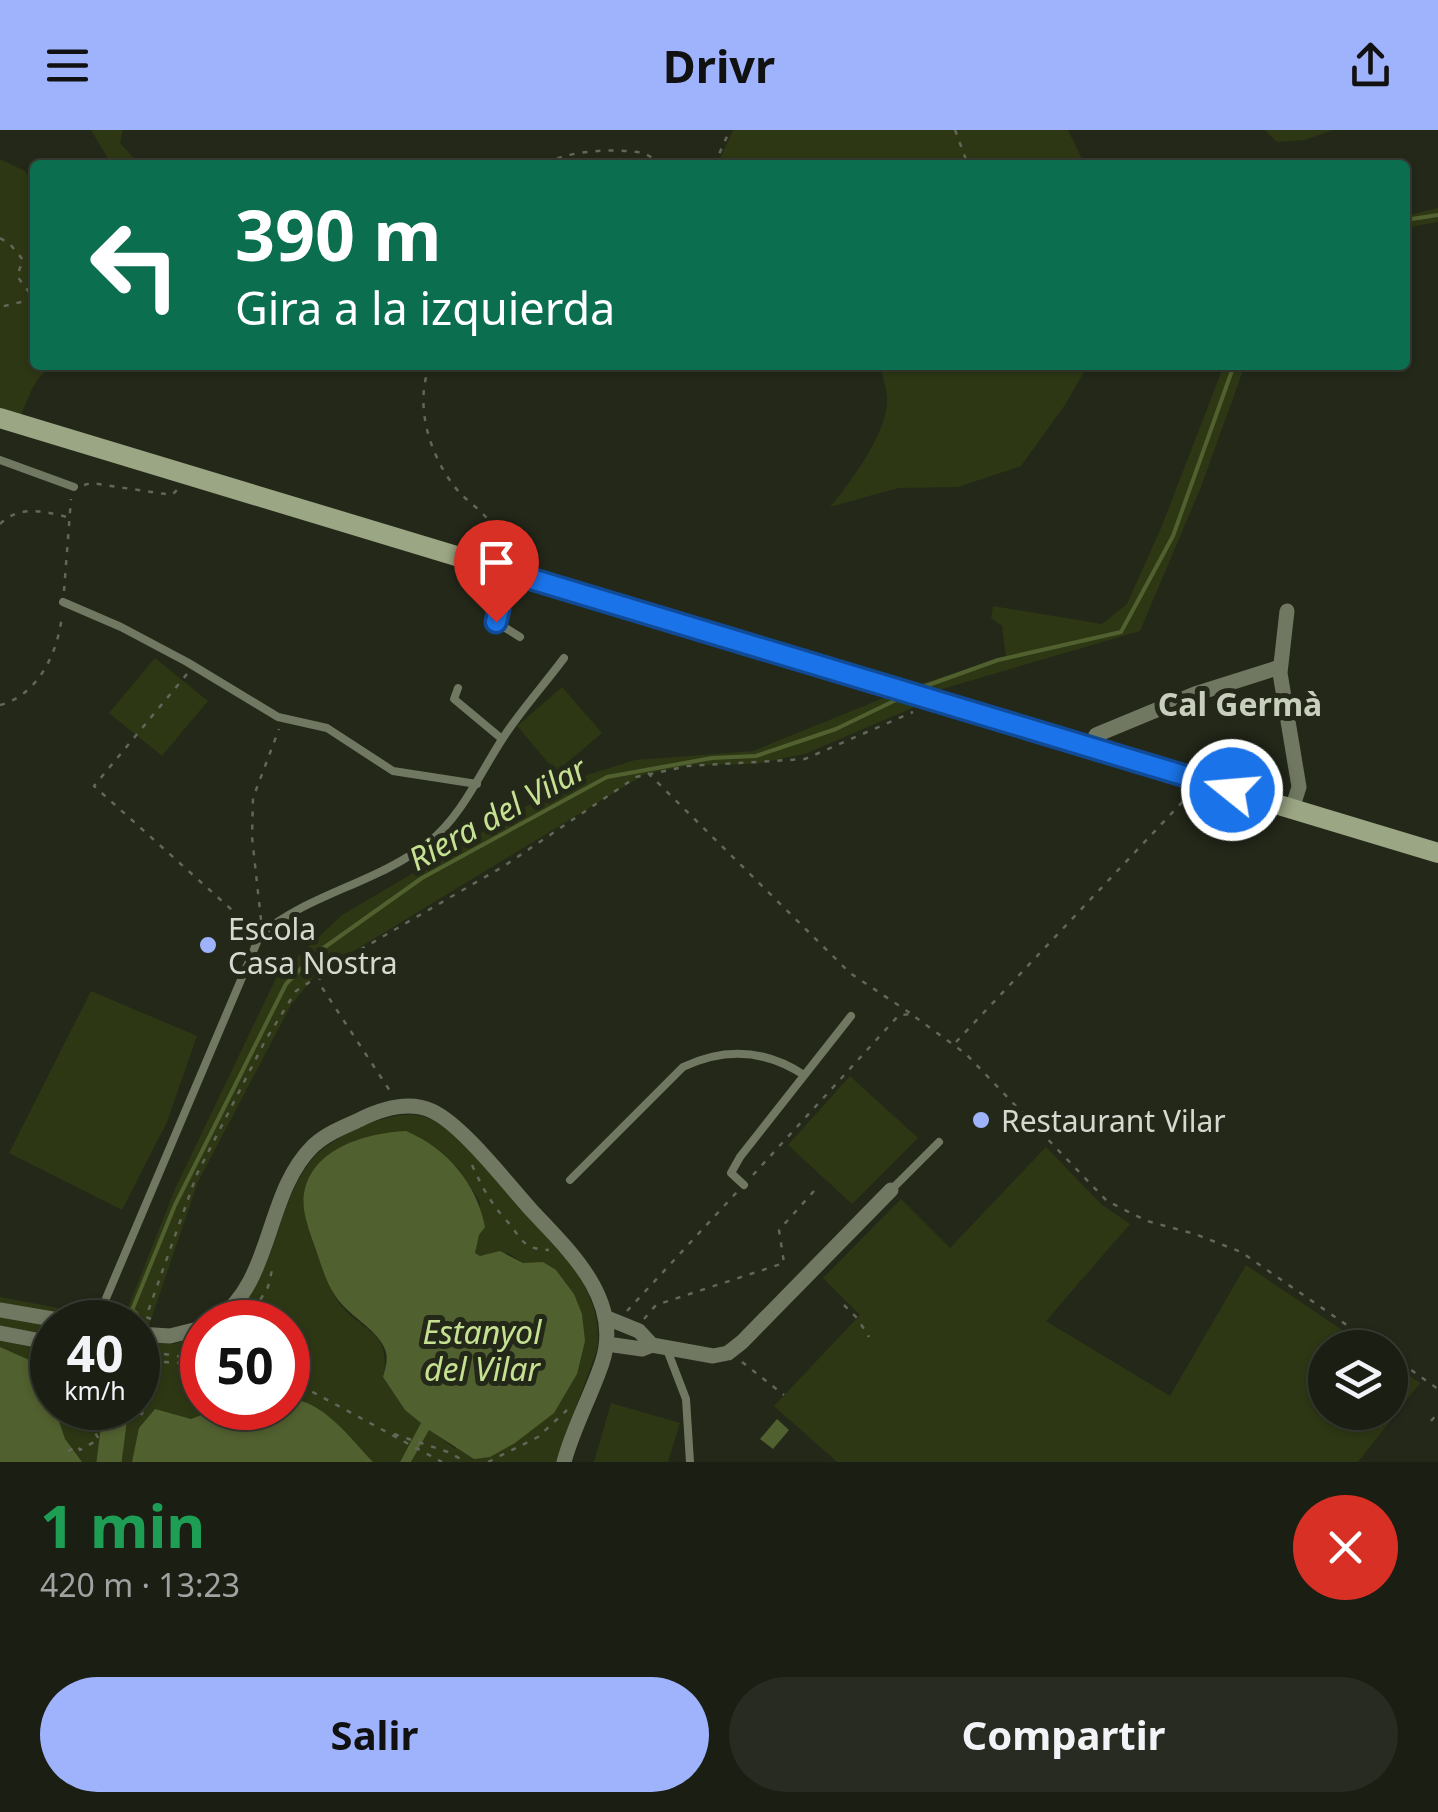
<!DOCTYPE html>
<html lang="es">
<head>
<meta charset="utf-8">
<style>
  body { margin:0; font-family:"Noto Sans",sans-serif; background:#272b21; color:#f1f3f6; height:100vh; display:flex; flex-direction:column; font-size:38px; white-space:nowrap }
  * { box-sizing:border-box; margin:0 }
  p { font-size:32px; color:#9fa2a0 }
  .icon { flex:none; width:55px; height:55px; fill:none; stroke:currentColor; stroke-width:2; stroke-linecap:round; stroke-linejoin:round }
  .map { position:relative; height:1332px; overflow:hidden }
  .side { display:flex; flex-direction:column; background:#1a1e13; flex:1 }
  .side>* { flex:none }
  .guide { position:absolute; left:30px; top:30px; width:1380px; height:210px; border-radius:10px; box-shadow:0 2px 8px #0004,0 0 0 2px #383c33; background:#0b6e4f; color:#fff; overflow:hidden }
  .tools { position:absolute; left:1308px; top:1200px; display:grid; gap:20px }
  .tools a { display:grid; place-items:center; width:100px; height:100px; border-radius:50%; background:#1a1e13; box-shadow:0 2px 8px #0004,0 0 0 2px #383c33; font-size:50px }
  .speed { position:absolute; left:30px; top:1170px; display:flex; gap:20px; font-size:50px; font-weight:700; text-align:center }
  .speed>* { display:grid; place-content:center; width:130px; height:130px; border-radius:50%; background:#1a1e13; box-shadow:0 2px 8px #0004,0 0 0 2px #383c33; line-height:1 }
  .speed small { font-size:25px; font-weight:400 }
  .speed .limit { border:15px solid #d22; background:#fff; color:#111 }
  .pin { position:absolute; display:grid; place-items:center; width:85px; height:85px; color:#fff; margin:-102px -42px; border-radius:50% 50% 50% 0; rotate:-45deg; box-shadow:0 0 10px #0007 }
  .pin .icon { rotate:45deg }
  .me { position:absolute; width:110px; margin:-55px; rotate:287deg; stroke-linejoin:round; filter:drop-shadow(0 0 8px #0008) }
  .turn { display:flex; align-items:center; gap:35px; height:210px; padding:0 40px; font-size:45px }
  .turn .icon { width:130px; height:130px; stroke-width:2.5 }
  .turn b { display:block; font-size:70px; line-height:85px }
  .round { display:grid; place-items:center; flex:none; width:105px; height:105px; border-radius:52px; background:#272b21 }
  .head { display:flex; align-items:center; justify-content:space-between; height:170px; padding:0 40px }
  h1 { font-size:60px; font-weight:700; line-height:75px; color:#1e9e55 }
  .action { display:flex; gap:20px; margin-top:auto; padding:20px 40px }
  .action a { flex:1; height:115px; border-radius:60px; background:#9fb3fd; color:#111; font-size:40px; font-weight:700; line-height:115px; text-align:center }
  .action a+a { background:#272b21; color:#f1f3f6 }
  header { display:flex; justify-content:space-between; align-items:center; height:130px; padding:0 40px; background:#9fb3fd; color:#111; font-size:45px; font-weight:700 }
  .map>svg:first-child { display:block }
  .green { fill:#2d3714 }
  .water { fill:#51602f }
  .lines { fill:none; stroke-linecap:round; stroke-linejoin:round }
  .stream { stroke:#51602f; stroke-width:4 }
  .river { stroke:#51602f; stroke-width:25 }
  .path { stroke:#62675a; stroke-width:2.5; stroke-dasharray:5 8; stroke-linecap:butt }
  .lane { stroke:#707862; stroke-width:8 }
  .street { stroke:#707862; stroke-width:15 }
  .secondary { stroke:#9ba684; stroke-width:20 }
  .route-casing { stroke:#114b97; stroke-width:25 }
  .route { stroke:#1a73e8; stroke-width:18 }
  .poi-dot { fill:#9fb3fd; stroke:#232819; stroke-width:4 }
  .labels { text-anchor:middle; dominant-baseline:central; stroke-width:10; stroke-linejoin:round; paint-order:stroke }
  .poi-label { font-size:30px; fill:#d5d9cf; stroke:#232819; text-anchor:start }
  .neighbourhood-label { font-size:32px; font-weight:bold; fill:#c8cfbc; stroke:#232819 }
  .water-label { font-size:32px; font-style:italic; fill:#c7e193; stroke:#232819 }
</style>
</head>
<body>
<header><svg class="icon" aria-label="menu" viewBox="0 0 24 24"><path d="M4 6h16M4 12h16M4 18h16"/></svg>Drivr<svg class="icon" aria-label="share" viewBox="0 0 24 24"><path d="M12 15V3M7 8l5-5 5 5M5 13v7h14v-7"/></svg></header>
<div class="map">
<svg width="1438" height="1332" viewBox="0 0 1438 1332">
  <rect width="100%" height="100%" fill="#232819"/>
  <path class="green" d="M 91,0 L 123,0 L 120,13 L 140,35 L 112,35 Z
    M 733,0 L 1068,0 L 1085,35 L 717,35 Z
    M 1265,0 L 1333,0 L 1305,10 L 1277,12 Z
    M 0,29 L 25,41 L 35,55 L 35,235 L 57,235 C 35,243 30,265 21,285 L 0,279 Z
    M 1438,78 L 1438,92 L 1405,98 L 1405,86 Z
    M 880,235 L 1088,235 L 1065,275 L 1021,336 L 958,357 L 898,358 L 830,377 C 850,353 890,300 887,266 C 886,256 882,245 880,235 Z
    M 1224,235 L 1245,235 L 1201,357 L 1140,501 L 935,561 L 917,555 L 1006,527 L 1002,496 L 991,488 L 993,476 L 1102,494 L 1127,474 L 1161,398 Z
    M 155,528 L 208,571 L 162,626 L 109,583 Z
    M 562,557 L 602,603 L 556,642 L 517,596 Z
    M 891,565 L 924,573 L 805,624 L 755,634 L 691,635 L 645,644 L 316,844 L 291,875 L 198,1052 L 144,1210 L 173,1214 L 202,1205 L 202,1278 L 288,1278 L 288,1192 L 226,1192 C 242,1176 255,1156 265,1136 C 281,1100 288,1055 316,1025 C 330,1011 350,1002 368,994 C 384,988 404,982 421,986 C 454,993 497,1053 521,1078 C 558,1118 605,1161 597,1220 L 556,1332 L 411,1332 L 429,1299 L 455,1319 L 574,1164 L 556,1140 L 523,1133 L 508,1123 L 480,1126 L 475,1123 L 480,1072 L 459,1039 L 416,1005 L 321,1032 C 313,1040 307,1046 306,1058 C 304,1070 328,1153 334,1165 C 354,1202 394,1196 383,1247 L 405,1280 L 422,1293 L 400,1332 L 373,1332 L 346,1303 L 157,1332 L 70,1332 L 54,1278 L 138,1278 L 138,1192 L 52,1192 L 52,1273 L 34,1232 L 0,1217 L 0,1167 L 123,1190 L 175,1059 L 277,846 L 342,785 L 571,650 L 635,630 L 753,621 Z
    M 91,861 L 197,906 L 167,992 L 122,1080 L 9,1023 Z
    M 850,946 L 918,1008 L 852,1074 L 788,1015 Z
    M 1046,1017 L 1101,1074 L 1130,1094 L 1046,1191 L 1170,1266 L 1246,1135 L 1367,1217 L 1325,1218 L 1325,1282 L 1390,1282 L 1390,1233 L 1420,1253 L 1358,1332 L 837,1332 L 774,1276 L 860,1185 L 823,1148 L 901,1069 L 950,1118 Z
    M 611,1273 L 680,1293 L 668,1332 L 594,1332 Z"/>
  <path class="water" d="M 406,1001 C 447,1018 477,1054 485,1097 L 479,1105 L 475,1123 L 480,1126 L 500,1121 L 523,1133 L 543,1132 L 556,1140 L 574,1164 L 582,1184 L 585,1211 L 577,1244 L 554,1283 L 515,1313 L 490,1327 L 474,1329 L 429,1300 L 411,1332 L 400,1332 L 421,1293 L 405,1280 L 383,1247 C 386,1236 389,1227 384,1217 C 374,1197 349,1186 336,1167 C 326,1153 321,1134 315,1117 C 311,1106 306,1092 304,1080 C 298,1023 361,1003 406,1001 Z
    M 0,1217 L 34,1232 L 48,1259 L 65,1309 L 82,1332 L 0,1332 Z
    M 288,1269 C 322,1269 351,1309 373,1332 L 132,1332 L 139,1298 L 155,1279 L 191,1289 L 220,1278 L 288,1278 Z
    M 777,1289 L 789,1300 L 773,1319 L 760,1309 Z"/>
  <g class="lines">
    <path class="stream" d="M 1405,90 L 1438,85
      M 920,558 L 998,530 L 1121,502 L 1173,406 L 1234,235
      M 128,1190 L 175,1075 L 286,854 L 315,824 L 422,748 L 607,647 L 712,628 L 756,626 L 836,599 L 898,569"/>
    <path class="river" d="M 127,1192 L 128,1190
      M 109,1332 L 116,1278"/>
    <path class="path" d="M 955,0 L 968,35
      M 546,35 C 563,20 619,18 642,23 C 649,25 657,31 663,35
      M 714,35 L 730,0
      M 0,108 L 10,114 L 23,130 L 17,146 L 34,169 L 0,177
      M 430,235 C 413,276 431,330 459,362 C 469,373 486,383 492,396 C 496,405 495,410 493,419
      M 84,355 L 91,353 L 172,365 L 178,359
      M 0,394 C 19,375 43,381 67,387
      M 64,461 L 71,369
      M 187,544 L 94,656 L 252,798
      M 0,575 C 39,565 59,520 62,484
      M 648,643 L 850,843 L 910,883
      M 261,790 L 252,707 L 253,668 L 279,599
      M 319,845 L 321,856 L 392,964
      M 956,912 L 1187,667
      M 472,1035 C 482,1057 490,1072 506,1090 C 522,1107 520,1119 549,1120
      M 753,1045 L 899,885 L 911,884 L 966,924 L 1107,1071 L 1147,1091 L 1195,1104 L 1241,1122 L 1380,1218
      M 844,1175 L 857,1188 L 869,1207
      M 627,1181 L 737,1062
      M 151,1189 L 146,1187 L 197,1044 L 265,911 L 296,861 L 346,828 L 504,736 L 636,647 L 688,636 L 805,629 L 913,582
      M 644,1189 L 656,1175 L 784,1133 L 779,1100 L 814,1061
      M 247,1192 L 268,1157 L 272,1140
      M 164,1224 L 202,1230
      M 1390,1225 L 1438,1259
      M 164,1232 L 202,1234
      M 742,1232 L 784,1265
      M 288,1253 L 307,1259 L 442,1332
      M 127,1283 L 142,1284 L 143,1276
      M 1431,1291 L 1438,1283
      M 394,1304 L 448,1322 L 466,1332
      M 68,1321 L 78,1316 L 80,1320 L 99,1309 L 86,1289 L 87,1281 L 127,1283 L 127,1278
      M 488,1332 L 538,1307 L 567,1280"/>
    <path class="lane" d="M 0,330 L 74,357
      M 488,440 L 483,457 L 499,479 L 496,492 L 520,507
      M 63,472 L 121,497 L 187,532 L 278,587 L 327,598 L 393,641 L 477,654
      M 458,558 L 454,569 L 502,609
      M 570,1050 L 683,937 C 725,917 766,920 804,945
      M 744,1055 L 731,1043 L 740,1027 L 851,886
      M 891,1060 L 939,1012
      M 96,1192 L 260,805 C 308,764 377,753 428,713 C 462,686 480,643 503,608 C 521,580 544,555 564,528
      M 666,1217 L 686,1269 L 690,1332"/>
    <path class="street" d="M 1287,481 L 1280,543 L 1299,657 L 1292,679
      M 1091,618 L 1096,605 L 1195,564 L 1280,537
      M 0,1180 L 70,1192
      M 607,1188 L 639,1201 L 652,1215
      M 214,1192 C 274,1153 264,1064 313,1016 C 326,1004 343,997 359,990 C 381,979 408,970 432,981 C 463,995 509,1056 534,1083 C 572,1123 623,1172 602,1233 C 591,1266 573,1298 564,1332
      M 0,1203 L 52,1213
      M 138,1204 L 170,1206 L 202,1198
      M 607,1214 L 642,1219 L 652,1215 L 713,1226 L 728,1223 L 742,1212 L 891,1060
      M 138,1230 L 152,1232"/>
    <path class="secondary" d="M 0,288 L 1438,723"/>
  </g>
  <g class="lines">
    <defs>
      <path id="route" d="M 496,492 L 499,479 L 483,457 L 488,436 L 1232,660"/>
    </defs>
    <use href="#route" class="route-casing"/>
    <use href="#route" class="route"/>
  </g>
  <g class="poi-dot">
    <circle cx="208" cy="815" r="10"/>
    <circle cx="981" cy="990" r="10"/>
  </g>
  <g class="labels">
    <g class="poi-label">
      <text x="228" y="798">Escola<tspan x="228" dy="34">Casa Nostra</tspan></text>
      <text x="1001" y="990">Restaurant Vilar</text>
    </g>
    <g class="neighbourhood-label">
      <text x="1240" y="573">Cal Germà</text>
    </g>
    <g class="water-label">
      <text transform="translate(497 683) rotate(-29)">Riera del Vilar</text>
      <text x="482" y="1201">Estanyol<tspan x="482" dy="37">del Vilar</tspan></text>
    </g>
  </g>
</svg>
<div class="tools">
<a><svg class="icon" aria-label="layers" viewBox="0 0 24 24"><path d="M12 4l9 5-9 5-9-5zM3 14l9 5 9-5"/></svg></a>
</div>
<div class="speed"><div>40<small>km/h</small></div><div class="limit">50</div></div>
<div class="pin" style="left:496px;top:492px;background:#d93025"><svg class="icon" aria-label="arrive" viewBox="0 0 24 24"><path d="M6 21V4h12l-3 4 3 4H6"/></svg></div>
<svg class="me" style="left:1232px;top:660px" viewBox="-20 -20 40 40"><circle r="17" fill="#1a73e8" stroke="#fff" stroke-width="3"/><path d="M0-11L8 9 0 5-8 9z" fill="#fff"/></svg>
<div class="guide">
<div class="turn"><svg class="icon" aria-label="left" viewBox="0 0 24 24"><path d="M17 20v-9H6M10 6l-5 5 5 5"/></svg><div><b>390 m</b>Gira a la izquierda</div></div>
</div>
</div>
<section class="side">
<div class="head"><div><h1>1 min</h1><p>420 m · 13:23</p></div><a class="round" style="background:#d93025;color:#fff"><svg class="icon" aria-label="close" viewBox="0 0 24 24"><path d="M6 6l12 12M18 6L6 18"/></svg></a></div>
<div class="action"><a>Salir</a><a>Compartir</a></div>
</section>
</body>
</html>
